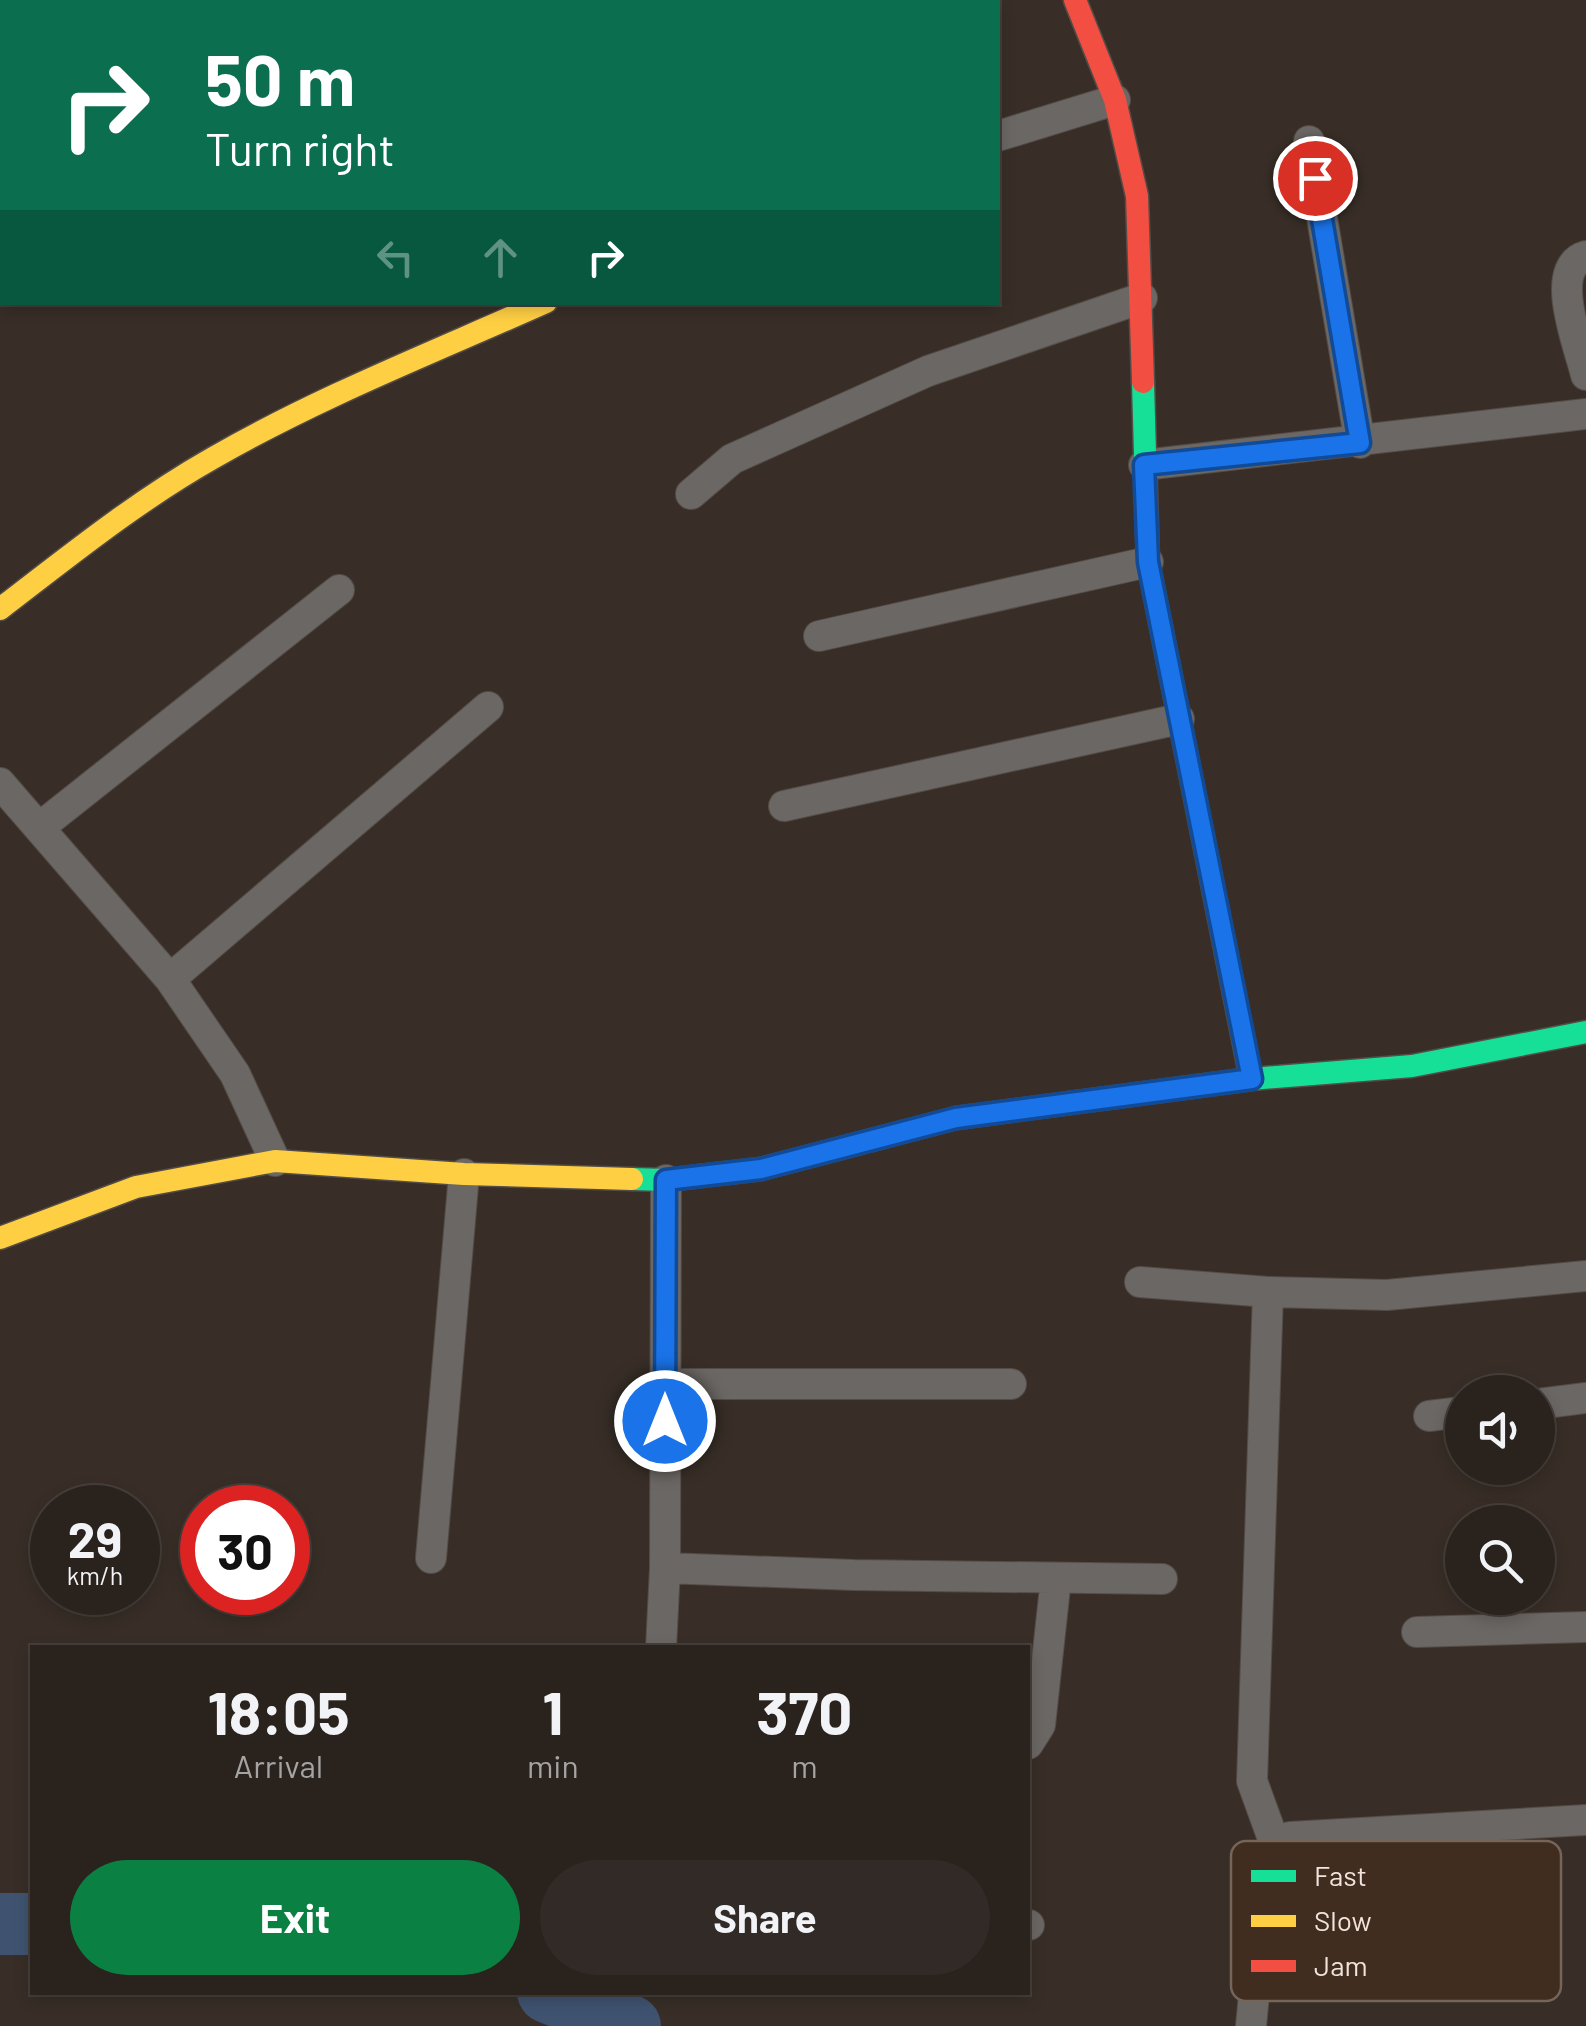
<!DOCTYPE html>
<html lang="en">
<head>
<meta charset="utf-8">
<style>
  body { margin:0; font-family:Barlow,sans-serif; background:#322a26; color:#f1f3f6; height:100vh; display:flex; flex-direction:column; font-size:38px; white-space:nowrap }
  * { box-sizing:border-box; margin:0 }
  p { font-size:32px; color:#a5a4a4 }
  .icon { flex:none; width:55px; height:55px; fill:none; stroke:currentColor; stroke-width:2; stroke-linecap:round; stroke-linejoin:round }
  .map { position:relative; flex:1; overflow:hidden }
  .details { position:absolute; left:30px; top:1645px; width:1000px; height:350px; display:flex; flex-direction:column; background:#2a221d; border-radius:0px; box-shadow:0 5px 15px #0003,0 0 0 2px #463f3b }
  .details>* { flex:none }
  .hud { position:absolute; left:0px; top:0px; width:1000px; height:305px; box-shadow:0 5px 15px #0003,0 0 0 2px #463f3b; background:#0b6e4f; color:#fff; overflow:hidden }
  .buttons { position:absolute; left:1445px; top:1375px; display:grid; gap:20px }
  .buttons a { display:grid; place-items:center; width:110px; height:110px; border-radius:50%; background:#2a221d; box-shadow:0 5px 15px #0003,0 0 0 2px #463f3b; font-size:50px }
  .speed { position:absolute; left:30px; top:1485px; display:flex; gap:20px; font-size:50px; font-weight:700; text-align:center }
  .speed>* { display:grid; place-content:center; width:130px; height:130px; border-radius:50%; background:#2a221d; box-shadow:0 5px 15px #0003,0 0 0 2px #463f3b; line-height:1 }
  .speed small { font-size:25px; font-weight:400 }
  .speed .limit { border:15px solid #d22; background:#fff; color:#111 }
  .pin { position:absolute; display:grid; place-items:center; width:85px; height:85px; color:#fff; margin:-42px; border:5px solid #fff; border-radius:50%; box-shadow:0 2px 10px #0007 }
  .me { position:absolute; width:110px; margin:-55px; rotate:0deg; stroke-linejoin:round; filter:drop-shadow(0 0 8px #0008) }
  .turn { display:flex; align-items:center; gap:35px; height:210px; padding:0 40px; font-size:45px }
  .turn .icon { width:130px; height:130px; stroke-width:2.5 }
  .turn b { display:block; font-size:70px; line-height:85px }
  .lanes { display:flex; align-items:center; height:95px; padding:0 40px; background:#0003; justify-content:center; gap:50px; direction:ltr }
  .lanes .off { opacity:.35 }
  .eta { display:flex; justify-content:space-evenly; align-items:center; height:170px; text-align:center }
  .eta b { font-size:60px; font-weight:700; line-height:70px }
  .action { display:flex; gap:20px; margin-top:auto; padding:20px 40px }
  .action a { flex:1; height:115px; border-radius:60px; background:#0b8043; color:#fff; font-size:40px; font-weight:700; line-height:115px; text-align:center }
  .action a+a { background:#322a26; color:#f1f3f6 }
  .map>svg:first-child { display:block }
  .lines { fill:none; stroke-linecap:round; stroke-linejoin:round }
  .canal { stroke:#3f5370; stroke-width:38 }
  .river { stroke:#3f5370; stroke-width:62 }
  .street-casing { stroke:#544c46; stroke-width:32 }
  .fast-casing { stroke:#544c46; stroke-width:25 }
  .slow-casing { stroke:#544c46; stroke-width:25 }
  .jam-casing { stroke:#544c46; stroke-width:25 }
  .street { stroke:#6b6764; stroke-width:30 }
  .fast { stroke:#16e098; stroke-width:22 }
  .slow { stroke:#ffcf43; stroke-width:22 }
  .jam { stroke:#f24e42; stroke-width:22 }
  .route-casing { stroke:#114b97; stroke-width:25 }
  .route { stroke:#1a73e8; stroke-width:18 }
  .key { fill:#402d1f; stroke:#756458; stroke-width:2.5 }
  .key-label { font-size:28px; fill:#f1e4dc }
</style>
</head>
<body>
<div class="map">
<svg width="1586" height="2026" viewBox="0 0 1586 2026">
  <rect width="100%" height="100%" fill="#382e27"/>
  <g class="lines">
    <path class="canal" d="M 154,2 L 159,0
      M 0,99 L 2,97"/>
    <path class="river" d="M 0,1924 L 32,1924
      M 548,1992 L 630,2026"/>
    <defs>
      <path id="street" d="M 86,2 L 90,0
        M 891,2 L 897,0
        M 0,53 L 2,52
        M 998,136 L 1115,100
        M 1309,141 L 1360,443
        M 1586,256 C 1547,267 1579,346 1586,375
        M 1144,465 L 1586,414
        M 691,494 L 732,459 L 928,371 L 1142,298
        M 819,636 L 1148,562
        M 0,783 L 170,979 L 235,1074 L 275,1161
        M 784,806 L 1179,719
        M 40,827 L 339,590
        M 170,979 L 488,707
        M 1140,1282 L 1268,1292 L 1387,1295 L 1586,1276
        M 1268,1292 L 1252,1781 L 1276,1847
        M 665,1384 L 1011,1384
        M 1538,1404 L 1586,1398
        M 1429,1416 L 1462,1412
        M 431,1558 L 464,1174
        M 665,1568 L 854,1575 L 1162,1579
        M 1417,1632 L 1586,1627
        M 661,1648 L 665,1568 L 666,1180
        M 1028,1744 L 1040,1725 L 1056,1578
        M 1028,1925 L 1029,1925
        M 1251,2026 L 1266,1871 L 1276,1847 L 1290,1837 L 1586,1820"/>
      <path id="fast" d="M 1143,382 L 1148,562 L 1251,1079
        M 632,1179 L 666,1180 L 761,1169 L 956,1118 L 1251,1079 L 1412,1066 L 1586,1032"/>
      <path id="slow" d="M 0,609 C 69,556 137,501 213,458 C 319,397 434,352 546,302
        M 0,1238 L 136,1187 L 275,1161 L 464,1174 L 632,1179"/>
      <path id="jam" d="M 1075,0 L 1115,100 L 1137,196 L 1143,382"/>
    </defs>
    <use href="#street" class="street-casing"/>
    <use href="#fast" class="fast-casing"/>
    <use href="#slow" class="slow-casing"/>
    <use href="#jam" class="jam-casing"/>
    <use href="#street" class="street"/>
    <use href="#fast" class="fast"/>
    <use href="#slow" class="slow"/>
    <use href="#jam" class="jam"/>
  </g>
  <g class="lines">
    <defs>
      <path id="route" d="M 665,1421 L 666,1180 L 761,1169 L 956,1118 L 1252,1079 L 1148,562 L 1144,465 L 1360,443 L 1315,178"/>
    </defs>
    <use href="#route" class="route-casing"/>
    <use href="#route" class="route"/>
  </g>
  <rect x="1231" y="1841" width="330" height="160" rx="15" class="key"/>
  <rect x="1251" y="1870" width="45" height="12" fill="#16e098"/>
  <rect x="1251" y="1915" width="45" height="12" fill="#ffcf43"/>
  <rect x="1251" y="1960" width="45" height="12" fill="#f24e42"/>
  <g class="key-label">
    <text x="1314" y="1886">Fast</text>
    <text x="1314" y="1931">Slow</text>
    <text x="1314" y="1976">Jam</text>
  </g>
</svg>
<div class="buttons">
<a><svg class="icon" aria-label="sound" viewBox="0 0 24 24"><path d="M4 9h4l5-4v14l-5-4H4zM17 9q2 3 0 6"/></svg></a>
<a><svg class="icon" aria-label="search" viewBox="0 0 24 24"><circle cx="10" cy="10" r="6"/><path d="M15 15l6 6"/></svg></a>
</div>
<div class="speed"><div>29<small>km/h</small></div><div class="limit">30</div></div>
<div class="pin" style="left:1315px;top:178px;background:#d93025"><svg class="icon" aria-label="arrive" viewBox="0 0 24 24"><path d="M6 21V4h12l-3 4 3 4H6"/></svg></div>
<svg class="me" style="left:665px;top:1421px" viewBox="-20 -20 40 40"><circle r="17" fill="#1a73e8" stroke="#fff" stroke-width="3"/><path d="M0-11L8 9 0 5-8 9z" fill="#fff"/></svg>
<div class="hud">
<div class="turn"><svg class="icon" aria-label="right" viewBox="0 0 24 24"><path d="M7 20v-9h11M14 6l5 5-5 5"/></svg><div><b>50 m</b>Turn right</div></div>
<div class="lanes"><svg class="icon off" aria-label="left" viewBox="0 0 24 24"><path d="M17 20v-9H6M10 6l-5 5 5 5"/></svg><svg class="icon off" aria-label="ahead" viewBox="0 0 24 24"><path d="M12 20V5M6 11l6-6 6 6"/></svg><svg class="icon" aria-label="right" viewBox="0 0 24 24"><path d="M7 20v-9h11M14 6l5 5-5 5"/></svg></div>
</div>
<section class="details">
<div class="eta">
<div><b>18:05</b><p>Arrival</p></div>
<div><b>1</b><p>min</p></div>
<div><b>370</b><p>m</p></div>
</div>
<div class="action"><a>Exit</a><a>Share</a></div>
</section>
</div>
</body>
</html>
